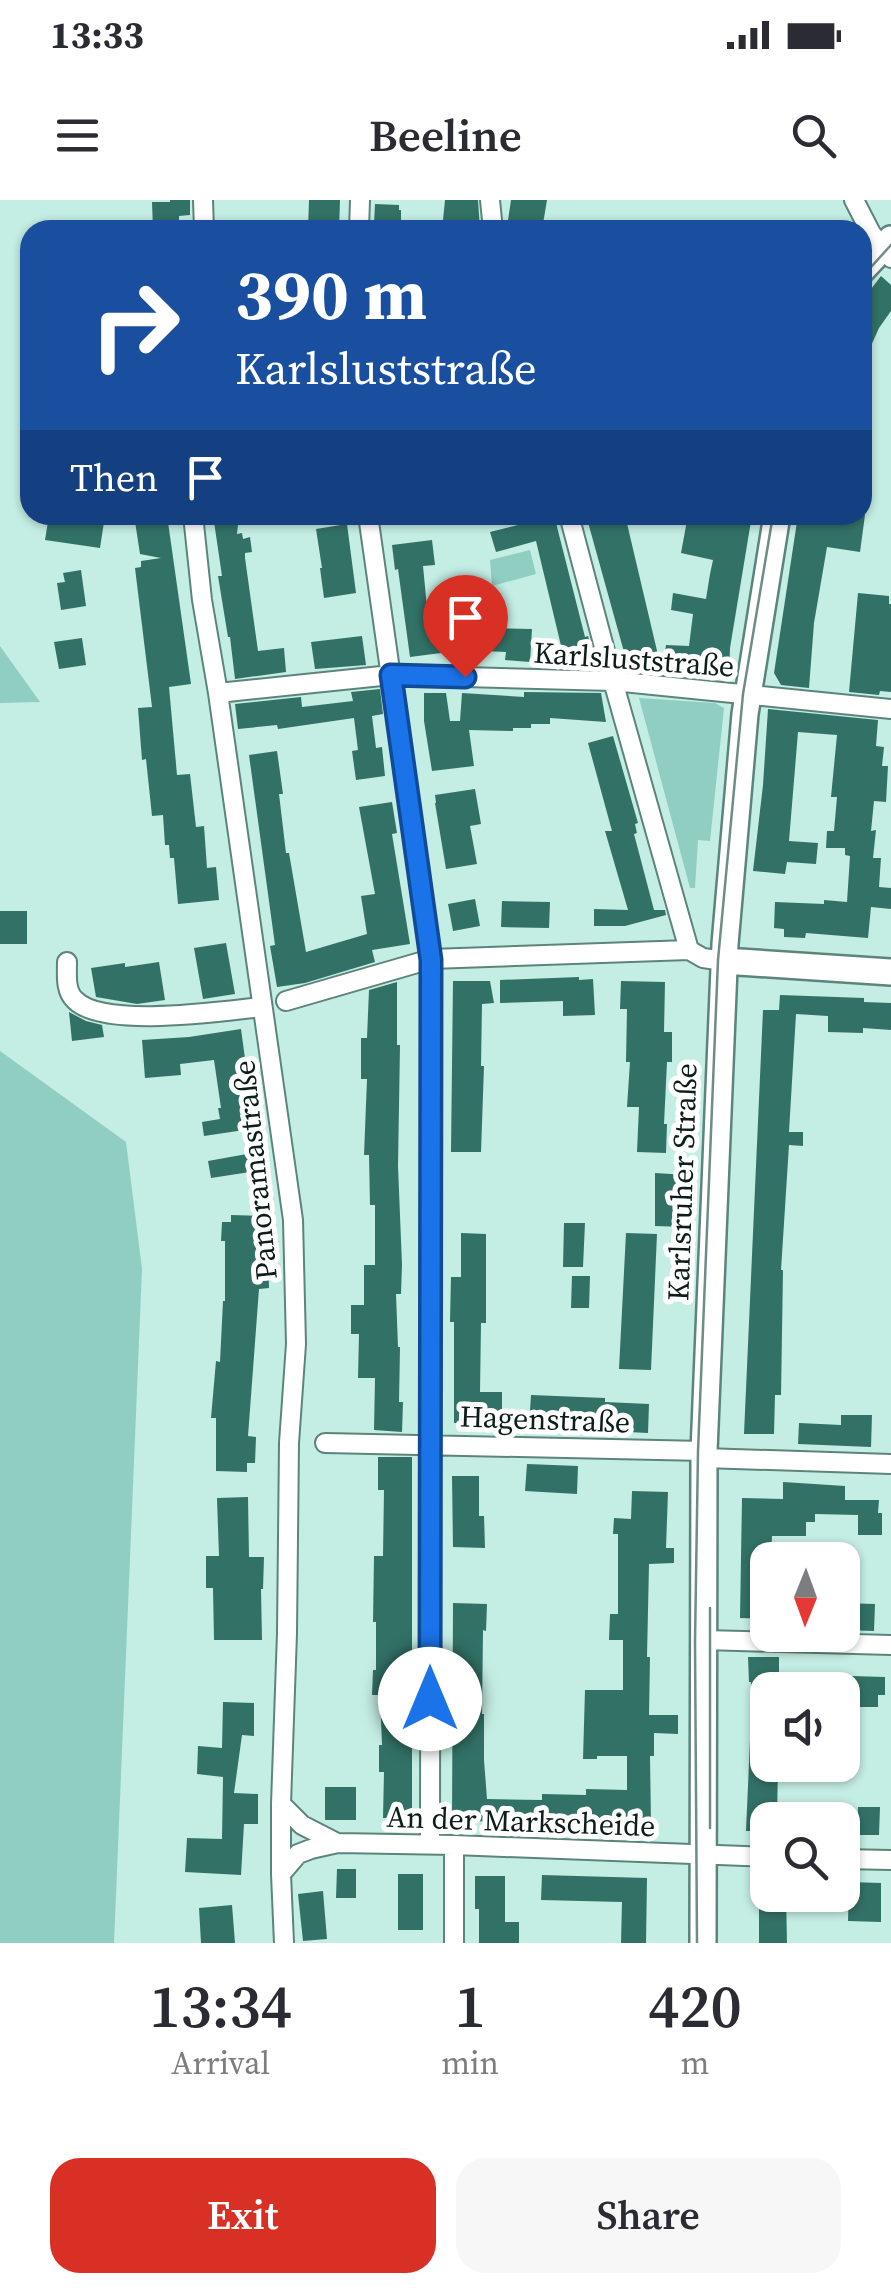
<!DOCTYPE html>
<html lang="en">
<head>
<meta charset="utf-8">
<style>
  body { margin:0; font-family:"Source Serif 4",serif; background:#f7f7f7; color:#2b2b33; height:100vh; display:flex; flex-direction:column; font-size:38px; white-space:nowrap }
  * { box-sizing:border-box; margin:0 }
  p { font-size:32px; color:#7c7c81 }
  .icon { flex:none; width:55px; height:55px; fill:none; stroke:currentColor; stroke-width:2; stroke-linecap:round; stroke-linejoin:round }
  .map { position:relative; height:1743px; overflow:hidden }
  .panel { display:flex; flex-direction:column; background:#fff; flex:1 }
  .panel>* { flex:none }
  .banner { position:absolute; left:20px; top:20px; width:852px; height:305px; border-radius:30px; box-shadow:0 2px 8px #0004; background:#1a4fa0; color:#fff; overflow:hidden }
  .needle { width:65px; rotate:181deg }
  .tools { position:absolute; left:750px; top:1342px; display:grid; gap:20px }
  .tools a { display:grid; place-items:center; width:110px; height:110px; border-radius:20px; background:#fff; box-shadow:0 2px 8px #0004; font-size:50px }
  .pin { position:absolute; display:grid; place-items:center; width:85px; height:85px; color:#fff; margin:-102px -42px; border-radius:50% 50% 50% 0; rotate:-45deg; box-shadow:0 0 10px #0007 }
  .pin .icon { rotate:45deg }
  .me { position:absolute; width:110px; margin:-55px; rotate:0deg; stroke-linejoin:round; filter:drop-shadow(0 0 8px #0008) }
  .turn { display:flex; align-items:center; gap:35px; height:210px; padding:0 50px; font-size:45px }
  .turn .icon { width:130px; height:130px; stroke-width:2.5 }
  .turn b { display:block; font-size:70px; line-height:85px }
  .then { display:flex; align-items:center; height:95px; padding:0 50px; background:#0003; gap:20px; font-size:38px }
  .eta { display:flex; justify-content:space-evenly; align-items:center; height:170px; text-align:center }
  .eta b { font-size:60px; font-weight:600; line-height:70px }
  .cta { display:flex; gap:20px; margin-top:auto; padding:20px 50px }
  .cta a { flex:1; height:115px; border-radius:30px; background:#d93025; color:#fff; font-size:40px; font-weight:600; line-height:115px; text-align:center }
  .cta a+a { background:#f7f7f7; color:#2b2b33 }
  .status { display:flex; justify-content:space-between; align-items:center; height:70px; padding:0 50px; background:#fff; direction:ltr }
  .status svg { height:28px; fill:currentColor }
  header { display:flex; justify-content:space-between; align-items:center; height:130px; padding:0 50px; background:#fff; font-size:45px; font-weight:600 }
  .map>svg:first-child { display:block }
  .green { fill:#90cec2 }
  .building { fill:#327166 }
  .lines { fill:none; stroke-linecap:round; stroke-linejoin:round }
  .street-casing { stroke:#5d847c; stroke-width:22 }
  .secondary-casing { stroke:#5d847c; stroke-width:30 }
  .street { stroke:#fff; stroke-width:18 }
  .secondary { stroke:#fff; stroke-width:25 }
  .tram { stroke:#6f8c86; stroke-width:2.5 }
  .route-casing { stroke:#114b97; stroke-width:25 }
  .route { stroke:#1a73e8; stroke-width:18 }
  .labels { text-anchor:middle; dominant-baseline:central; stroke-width:10; stroke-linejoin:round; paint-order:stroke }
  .street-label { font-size:30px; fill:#0d1d1a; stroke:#fff }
</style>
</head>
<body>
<div class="status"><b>13:33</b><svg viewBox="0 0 49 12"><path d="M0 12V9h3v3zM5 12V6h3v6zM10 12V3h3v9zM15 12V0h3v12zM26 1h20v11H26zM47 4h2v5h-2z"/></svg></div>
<header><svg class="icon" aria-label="menu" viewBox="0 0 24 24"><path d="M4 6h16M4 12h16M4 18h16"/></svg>Beeline<svg class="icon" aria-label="search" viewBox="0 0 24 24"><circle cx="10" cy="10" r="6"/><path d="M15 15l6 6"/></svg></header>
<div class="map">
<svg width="891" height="1743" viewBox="0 0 891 1743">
  <rect width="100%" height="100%" fill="#c4ede4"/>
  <path class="green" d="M 530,350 L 536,374 L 492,386 L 490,360 Z
    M 0,446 L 40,502 L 0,503 Z
    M 639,498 L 715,503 L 724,508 L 710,641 L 698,640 L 695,688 L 690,688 Z
    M 0,851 L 126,942 L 142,1069 L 114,1743 L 0,1743 Z"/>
  <path class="building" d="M 170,0 L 190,0 L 190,15 L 179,16 L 179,30 L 153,30 L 152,2 L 170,2 Z
    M 309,0 L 340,0 L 339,30 L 308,30 Z
    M 445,0 L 478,0 L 480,30 L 442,30 Z
    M 511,0 L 547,0 L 542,30 L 512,30 L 512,28 L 507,27 Z
    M 375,4 L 399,5 L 399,10 L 401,10 L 401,30 L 381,29 L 382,24 L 374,24 Z
    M 881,76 L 891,85 L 891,111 L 879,128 L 862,166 L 862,101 Z
    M 49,315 L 104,322 L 100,348 L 45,340 Z
    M 134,315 L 167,315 L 191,484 L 169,487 L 177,575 L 190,574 L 196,627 L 204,626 L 207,668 L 216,667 L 219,700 L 178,704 L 174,658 L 170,658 L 169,645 L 165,645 L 163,615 L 152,616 L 146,559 L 142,560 L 138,508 L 152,507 L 135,368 L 141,367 L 141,361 L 161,358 L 140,354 Z
    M 213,315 L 239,315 L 237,334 L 242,333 L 243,339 L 250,337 L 252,352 L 245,353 L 245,358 L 258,451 L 284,448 L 286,472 L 235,479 L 230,437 L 228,437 L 218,376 L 222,376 Z
    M 528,315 L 554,315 L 585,437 L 588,436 L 596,466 L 594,468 L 549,467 L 550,453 L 563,454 L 536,341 L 496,352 L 490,332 L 530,322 Z
    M 586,315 L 625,315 L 662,472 L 666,445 L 689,446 L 693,414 L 671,410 L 673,393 L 706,399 L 710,374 L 713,360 L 681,353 L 688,315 L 752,315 L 730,448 L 729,479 L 629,470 Z
    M 798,315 L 865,315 L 860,352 L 827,347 L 814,423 L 809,488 L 781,485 L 774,473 Z
    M 347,324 L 356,393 L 324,398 L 320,368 L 322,368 L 316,329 Z
    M 432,340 L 435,365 L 423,366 L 429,428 L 438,427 L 441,453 L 410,457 L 398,369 L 395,370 L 392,345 Z
    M 81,370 L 86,406 L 61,410 L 57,383 L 65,382 L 63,373 Z
    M 858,393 L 889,396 L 889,404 L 891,404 L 891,492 L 880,491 L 879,495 L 849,492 Z
    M 465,415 L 493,416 L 492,428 L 532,429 L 530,462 L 505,460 L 506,452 L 463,450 Z
    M 362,436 L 366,465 L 315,469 L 311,442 Z
    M 82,438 L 86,465 L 59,469 L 54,442 Z
    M 380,489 L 383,514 L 372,516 L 376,548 L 382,547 L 385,576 L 356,580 L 352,551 L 358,550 L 354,518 L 278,529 L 277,525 L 238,529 L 235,504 L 301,497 L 302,507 L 353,501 L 351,492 Z
    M 524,492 L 601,493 L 606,522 L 550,518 L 550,524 L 531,524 L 531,528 L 513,528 L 513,531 L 469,530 L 474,566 L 432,571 L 424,521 L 424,493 L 446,493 L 450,521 L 460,521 L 462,493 L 524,497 Z
    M 768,509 L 878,520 L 876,546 L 884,547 L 882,566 L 888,566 L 886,602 L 874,601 L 871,631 L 876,630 L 873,658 L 881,658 L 879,687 L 891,688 L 891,709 L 871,707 L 868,738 L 806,733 L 805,738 L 784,737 L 784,729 L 774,728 L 775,702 L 824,704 L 824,700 L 847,702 L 850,656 L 845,655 L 845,648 L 826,648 L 827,631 L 834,631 L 837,597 L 831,597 L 837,535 L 798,532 L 789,641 L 818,643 L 816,664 L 787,662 L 785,674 L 753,671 L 763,585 Z
    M 613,536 L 638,623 L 635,624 L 637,633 L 634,634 L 654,710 L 665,710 L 666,715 L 625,726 L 594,726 L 594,709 L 628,710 L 605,631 L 612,631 L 588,543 Z
    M 277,551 L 283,594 L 279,594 L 286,653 L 289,653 L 306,752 L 367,734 L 361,696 L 375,694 L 359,607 L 392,602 L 397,633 L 392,634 L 410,744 L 372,750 L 375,762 L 305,783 L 277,787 L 270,746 L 275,745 L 249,555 Z
    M 475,589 L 481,624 L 470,626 L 477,664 L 446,669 L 435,603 L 436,603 L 435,595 Z
    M 475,699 L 480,726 L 453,731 L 448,704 Z
    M 502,701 L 550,702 L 549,728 L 501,727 Z
    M 0,711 L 27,711 L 27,744 L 0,744 Z
    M 226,743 L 235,794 L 203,799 L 194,748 Z
    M 159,762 L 165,800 L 137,804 L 96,797 L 91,768 L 125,763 L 125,767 Z
    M 579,777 L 579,780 L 593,779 L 595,815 L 563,816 L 563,801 L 500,803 L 500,780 Z
    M 453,781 L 490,781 L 494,803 L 482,804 L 481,866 L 484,866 L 481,952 L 451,952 Z
    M 621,781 L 665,782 L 664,832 L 672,832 L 672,862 L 667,862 L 664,924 L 667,924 L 666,953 L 637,952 L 639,907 L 627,907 L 630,862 L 626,862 L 627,809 L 620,809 Z
    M 397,782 L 397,845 L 400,845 L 398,966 L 402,1065 L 401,1094 L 396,1094 L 398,1147 L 400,1147 L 399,1202 L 403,1202 L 402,1232 L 374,1230 L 375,1178 L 358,1178 L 359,1134 L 351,1134 L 351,1105 L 364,1105 L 364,1065 L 375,1065 L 375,1005 L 370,1005 L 369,955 L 364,955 L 367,879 L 361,879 L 361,838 L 367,838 L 369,790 Z
    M 780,795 L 864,798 L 864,802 L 891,803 L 891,830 L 863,828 L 863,833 L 828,832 L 828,816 L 796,814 L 789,932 L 803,932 L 803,946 L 789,945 L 781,1070 L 783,1070 L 781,1195 L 775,1195 L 774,1234 L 744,1234 L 763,810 L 779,810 Z
    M 69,812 L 86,821 L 102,825 L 104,837 L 72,841 Z
    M 241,829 L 251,903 L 255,903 L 258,928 L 204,936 L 202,922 L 220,919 L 218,908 L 221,908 L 214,860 L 180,864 L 181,875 L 145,878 L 142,840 L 189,837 Z
    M 247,954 L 250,972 L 211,978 L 208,961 Z
    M 655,973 L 687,975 L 685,1027 L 655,1026 Z
    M 231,1015 L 267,1016 L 269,1088 L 259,1089 L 248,1236 L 256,1237 L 255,1263 L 247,1263 L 247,1272 L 216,1271 L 216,1218 L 211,1218 L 216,1161 L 220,1162 L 223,1101 L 225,1101 L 225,1041 L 221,1041 L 222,1022 L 231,1022 Z
    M 564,1023 L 585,1023 L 583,1067 L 563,1067 Z
    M 461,1033 L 486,1034 L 486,1123 L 481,1123 L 480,1192 L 502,1192 L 502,1223 L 454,1223 L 454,1122 L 450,1122 L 451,1077 L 461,1077 Z
    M 626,1033 L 657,1034 L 651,1170 L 619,1169 Z
    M 572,1076 L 590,1076 L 589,1108 L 571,1108 Z
    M 531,1195 L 605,1198 L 605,1202 L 649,1204 L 648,1233 L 529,1227 Z
    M 841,1215 L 872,1215 L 871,1247 L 798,1244 L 799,1223 L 841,1225 Z
    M 378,1257 L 412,1257 L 412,1618 L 383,1618 L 384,1572 L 379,1572 L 379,1545 L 382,1545 L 380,1495 L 372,1495 L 373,1470 L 376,1470 L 376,1422 L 373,1422 L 374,1356 L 383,1356 L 384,1290 L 378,1290 Z
    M 527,1264 L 578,1266 L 577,1294 L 525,1291 Z
    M 452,1276 L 479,1276 L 479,1316 L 484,1316 L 485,1348 L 453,1347 Z
    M 783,1282 L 845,1286 L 845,1300 L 879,1300 L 878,1313 L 882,1313 L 882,1335 L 858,1335 L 858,1315 L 815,1314 L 815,1322 L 806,1322 L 806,1336 L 772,1336 L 771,1356 L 768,1356 L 768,1419 L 740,1418 L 742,1298 L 783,1299 Z
    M 632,1291 L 668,1292 L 666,1348 L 674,1348 L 674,1363 L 649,1364 L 647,1457 L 650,1457 L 649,1515 L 678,1515 L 678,1534 L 654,1533 L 654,1556 L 650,1556 L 651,1624 L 452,1621 L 453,1403 L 487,1404 L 486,1431 L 483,1430 L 482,1514 L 484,1514 L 484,1560 L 487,1599 L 542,1600 L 542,1594 L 586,1595 L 586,1589 L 627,1590 L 627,1556 L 597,1556 L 597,1559 L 583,1559 L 585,1490 L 623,1490 L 623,1440 L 609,1440 L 610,1414 L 618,1414 L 618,1334 L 613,1334 L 614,1318 L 631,1319 Z
    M 248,1297 L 249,1357 L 264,1357 L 263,1389 L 261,1389 L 262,1440 L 214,1440 L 213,1388 L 206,1388 L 206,1356 L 219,1356 L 217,1298 Z
    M 842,1403 L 875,1404 L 874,1431 L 842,1430 Z
    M 748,1457 L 779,1457 L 779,1482 L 768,1482 L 768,1566 L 778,1566 L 777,1620 L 768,1620 L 768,1631 L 746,1631 L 751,1517 L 751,1482 L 749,1482 Z
    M 819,1475 L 885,1477 L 885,1495 L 878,1495 L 878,1507 L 842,1507 L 842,1490 L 819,1490 Z
    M 223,1502 L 254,1503 L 254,1536 L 242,1535 L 234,1593 L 258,1594 L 258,1624 L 244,1624 L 241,1675 L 185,1672 L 187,1638 L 222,1639 L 223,1577 L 197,1574 L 198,1546 L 222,1548 Z
    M 325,1587 L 356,1587 L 356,1620 L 325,1620 Z
    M 858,1607 L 880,1607 L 879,1635 L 857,1635 Z
    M 337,1669 L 356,1669 L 356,1698 L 336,1698 Z
    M 398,1674 L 423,1674 L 423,1730 L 398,1730 Z
    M 542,1675 L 647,1678 L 646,1743 L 621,1743 L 622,1702 L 541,1700 Z
    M 475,1676 L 505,1676 L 505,1722 L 519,1722 L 519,1743 L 479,1743 L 479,1709 L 475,1709 Z
    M 849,1682 L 881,1683 L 881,1722 L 848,1721 Z
    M 323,1691 L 327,1739 L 303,1741 L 298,1694 Z
    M 759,1695 L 786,1695 L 787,1743 L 759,1743 Z
    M 232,1705 L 235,1743 L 201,1743 L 199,1708 Z"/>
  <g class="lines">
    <defs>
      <path id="street" d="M 203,0 L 204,30
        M 490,0 L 493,30
        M 854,0 L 871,33 L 891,58
        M 359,30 L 360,0
        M 193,315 L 202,400 L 218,493 L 293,1020 L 296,1144 L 289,1243 L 287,1433 L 281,1604 L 281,1674 L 284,1743
        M 368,315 L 431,759 L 430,1644
        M 569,315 L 613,481 L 689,750 L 703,758 L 724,761
        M 218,493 L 391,475 L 613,481 L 891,509
        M 67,762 C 67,775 65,791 75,800 C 103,829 223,811 262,807
        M 286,801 L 431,759 L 689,750
        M 325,1243 L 704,1251
        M 704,1258 L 891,1264
        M 703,1440 L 891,1445
        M 281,1604 L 302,1625 L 337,1643
        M 842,1659 L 891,1660
        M 281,1674 L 298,1654 L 311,1649 L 338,1643 L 454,1645 L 768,1657
        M 454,1743 L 454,1645"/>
      <path id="secondary" d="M 862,70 L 891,39
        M 724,761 L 891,772
        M 703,1743 L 704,1251 L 725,744 L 745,514 L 777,315"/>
    </defs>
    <use href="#street" class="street-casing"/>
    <use href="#secondary" class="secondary-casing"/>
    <use href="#street" class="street"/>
    <use href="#secondary" class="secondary"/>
    <path class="tram" d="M 862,77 L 891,45
      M 710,1628 L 710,1408
      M 697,1743 L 695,1442 L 698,1251 L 718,760 L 743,494 L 773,315"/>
  </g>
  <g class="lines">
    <defs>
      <path id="route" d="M 430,1499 L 431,760 L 391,475 L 465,477"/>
    </defs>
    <use href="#route" class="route-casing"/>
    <use href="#route" class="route"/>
  </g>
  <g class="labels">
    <g class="street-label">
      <text transform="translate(634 459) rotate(4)">Karlsluststraße</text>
      <text transform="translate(255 970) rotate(-96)">Panoramastraße</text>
      <text transform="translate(682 982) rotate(-88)">Karlsruher Straße</text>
      <text transform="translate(545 1219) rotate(2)">Hagenstraße</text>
      <text transform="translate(521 1621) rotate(2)">An der Markscheide</text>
    </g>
  </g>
</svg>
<div class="tools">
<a><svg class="needle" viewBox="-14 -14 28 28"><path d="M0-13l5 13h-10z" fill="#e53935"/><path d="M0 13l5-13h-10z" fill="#7c7c81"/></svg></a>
<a><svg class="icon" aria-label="sound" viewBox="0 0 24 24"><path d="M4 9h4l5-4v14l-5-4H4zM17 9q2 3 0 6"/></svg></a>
<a><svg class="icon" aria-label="search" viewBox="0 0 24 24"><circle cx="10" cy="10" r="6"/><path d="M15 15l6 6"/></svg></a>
</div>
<div class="pin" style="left:465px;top:477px;background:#d93025"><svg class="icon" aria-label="arrive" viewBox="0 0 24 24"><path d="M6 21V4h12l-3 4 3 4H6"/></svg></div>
<svg class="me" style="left:430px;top:1499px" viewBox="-20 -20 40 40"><circle r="19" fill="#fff"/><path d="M0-13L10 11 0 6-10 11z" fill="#1a73e8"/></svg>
<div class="banner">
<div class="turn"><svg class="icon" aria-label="right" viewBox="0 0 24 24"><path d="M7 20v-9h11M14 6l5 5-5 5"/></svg><div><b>390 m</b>Karlsluststraße</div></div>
<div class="then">Then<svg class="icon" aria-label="arrive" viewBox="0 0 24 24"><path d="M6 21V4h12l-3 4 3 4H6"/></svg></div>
</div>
</div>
<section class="panel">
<div class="eta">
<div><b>13:34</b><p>Arrival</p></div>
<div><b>1</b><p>min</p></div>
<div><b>420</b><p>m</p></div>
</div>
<div class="cta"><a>Exit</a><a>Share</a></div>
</section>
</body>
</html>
